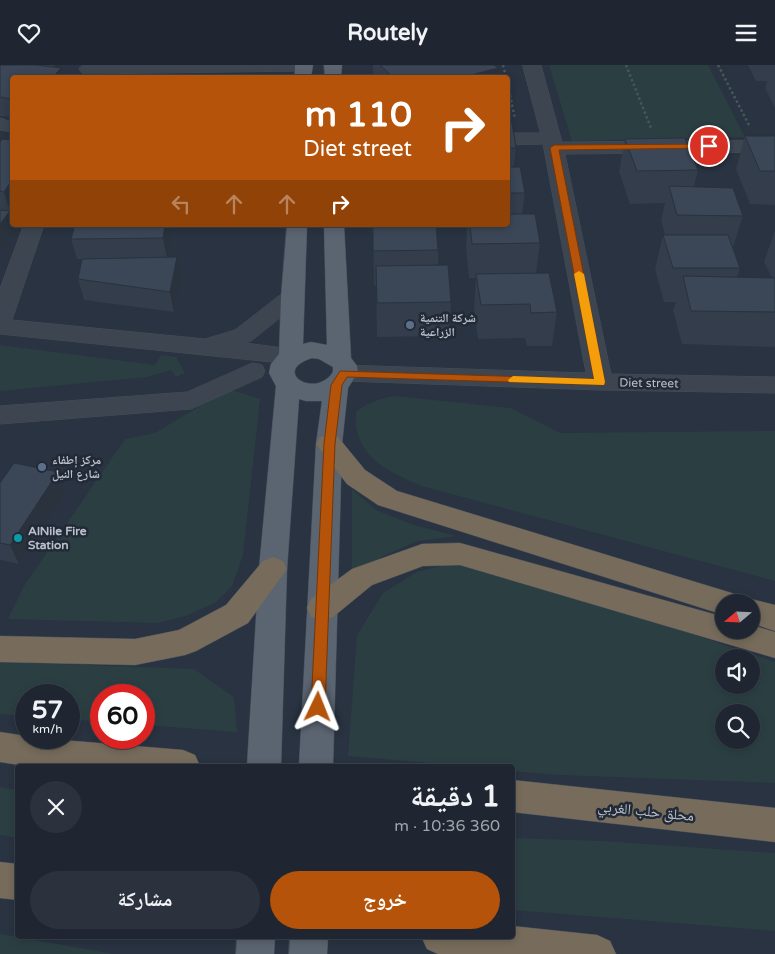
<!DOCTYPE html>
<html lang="ar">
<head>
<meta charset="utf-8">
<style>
  body { margin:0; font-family:"Varela Round","Noto Naskh Arabic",sans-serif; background:#2c323d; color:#f1f3f6; direction:rtl; height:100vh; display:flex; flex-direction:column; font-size:19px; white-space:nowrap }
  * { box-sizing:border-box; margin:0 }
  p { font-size:16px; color:#a1a5ab }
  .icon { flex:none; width:28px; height:28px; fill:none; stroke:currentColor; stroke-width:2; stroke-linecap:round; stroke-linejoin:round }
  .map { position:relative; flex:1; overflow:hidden; direction:ltr }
  .details { position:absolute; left:15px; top:699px; width:500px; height:175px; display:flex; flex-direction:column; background:#1f2631; border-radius:5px; box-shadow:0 2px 8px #0003,0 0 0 1px #3c434d; direction:rtl }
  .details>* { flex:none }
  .hud { position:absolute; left:10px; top:10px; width:500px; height:152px; border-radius:5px; box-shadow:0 2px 8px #0003,0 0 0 1px #3c434d; direction:rtl; background:#b45309; color:#fff; overflow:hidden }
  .needle { width:32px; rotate:251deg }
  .buttons { position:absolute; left:715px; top:529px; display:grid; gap:10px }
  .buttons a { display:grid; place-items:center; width:45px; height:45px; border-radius:50%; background:#1f2631; box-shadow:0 2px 8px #0003,0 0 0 1px #3c434d; font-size:25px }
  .speed { position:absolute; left:15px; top:619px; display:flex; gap:10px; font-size:25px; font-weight:700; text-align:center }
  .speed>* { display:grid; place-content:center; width:65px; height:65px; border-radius:50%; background:#1f2631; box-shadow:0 2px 8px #0003,0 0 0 1px #3c434d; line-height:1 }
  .speed small { font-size:12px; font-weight:400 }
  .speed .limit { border:8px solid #d22; background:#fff; color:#111 }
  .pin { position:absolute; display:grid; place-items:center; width:42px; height:42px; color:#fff; margin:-21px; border:2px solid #fff; border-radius:50%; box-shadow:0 1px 5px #0007 }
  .me { position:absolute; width:55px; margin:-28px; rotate:2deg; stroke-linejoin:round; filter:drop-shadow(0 0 4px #0008) }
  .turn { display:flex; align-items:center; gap:18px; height:105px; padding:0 15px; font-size:22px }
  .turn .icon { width:65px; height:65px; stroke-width:2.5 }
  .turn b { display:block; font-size:35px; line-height:42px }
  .lanes { display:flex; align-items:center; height:48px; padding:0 15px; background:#0003; justify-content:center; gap:25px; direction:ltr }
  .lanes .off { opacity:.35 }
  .round { display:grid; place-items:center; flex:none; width:52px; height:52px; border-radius:26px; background:#2c323d }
  .overview { display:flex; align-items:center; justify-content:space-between; height:85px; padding:0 15px }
  h1 { font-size:30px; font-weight:700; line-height:38px }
  .cta { display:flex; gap:10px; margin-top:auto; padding:10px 15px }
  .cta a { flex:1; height:58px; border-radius:30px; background:#b45309; color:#fff; font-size:20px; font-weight:700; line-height:58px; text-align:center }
  .cta a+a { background:#2c323d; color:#f1f3f6 }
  header { display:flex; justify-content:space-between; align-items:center; height:65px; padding:0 15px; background:#1f2631; font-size:22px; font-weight:700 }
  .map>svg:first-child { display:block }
  .green { fill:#2b3f42; fill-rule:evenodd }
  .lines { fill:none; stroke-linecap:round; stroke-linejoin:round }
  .minor-casing { stroke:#474e5a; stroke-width:1 }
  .major-casing { stroke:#474e5a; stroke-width:1 }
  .highway-casing { stroke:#48505c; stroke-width:1 }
  .path { stroke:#44585a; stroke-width:2.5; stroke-dasharray:2.5 2.5; stroke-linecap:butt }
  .minor { fill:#3d4551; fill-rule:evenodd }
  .major { fill:#5b6471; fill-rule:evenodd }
  .highway { fill:#776c5b; fill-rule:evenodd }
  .wall { fill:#333d4b }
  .shaded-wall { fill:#29323d }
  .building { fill:#3b4757; stroke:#29323d }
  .route { fill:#b45309; stroke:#753606 }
  .slow { fill:#f59e0b }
  .service-dot { fill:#5c6f8a; stroke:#222a37; stroke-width:2 }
  .culture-dot { fill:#0f9aa8; stroke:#222a37; stroke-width:2 }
  .labels { text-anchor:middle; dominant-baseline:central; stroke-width:5; stroke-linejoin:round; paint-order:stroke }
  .poi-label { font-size:12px; font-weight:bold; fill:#bac0cb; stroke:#222a37; text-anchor:start }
  .street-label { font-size:12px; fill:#bac0cb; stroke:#222a37 }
  .near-street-label { font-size:15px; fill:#bac0cb; stroke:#222a37 }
</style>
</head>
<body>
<header><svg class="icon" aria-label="menu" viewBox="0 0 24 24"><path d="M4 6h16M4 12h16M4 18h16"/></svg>Routely<svg class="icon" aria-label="heart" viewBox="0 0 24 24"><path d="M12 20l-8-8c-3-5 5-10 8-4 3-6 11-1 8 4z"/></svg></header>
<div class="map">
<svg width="775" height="889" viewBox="0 0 775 889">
  <rect width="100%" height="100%" fill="#293341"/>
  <path class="green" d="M 549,0 L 708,0 L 745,72 L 572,76 Z
    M 0,280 L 155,300 L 161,290 L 176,292 L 185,308 L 176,312 L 171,305 L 147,312 L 0,326 Z
    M 228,324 L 260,334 L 243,490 L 232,521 L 215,538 L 185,551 L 158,558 L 8,554 L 24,521 L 125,374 L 155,368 Z
    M 395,331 L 511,343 L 560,368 L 775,366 L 775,516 L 422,421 C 388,407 352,391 356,347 C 368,337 379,334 395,331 Z
    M 352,424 L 376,445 L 414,460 L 456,471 L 418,476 L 385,490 L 352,508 Z
    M 457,497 L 583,532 L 775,597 L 775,718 L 561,710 L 513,706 L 512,701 L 465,701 L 348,691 L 357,570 L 383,528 L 417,507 ZM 724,592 L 751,592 L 751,620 L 724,620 ZM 724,648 L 751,648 L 751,675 L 724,675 Z
    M 0,597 L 194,604 L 234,632 L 237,667 L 144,660 L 144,630 L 101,630 L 101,657 L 69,654 L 69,630 L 26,630 L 26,651 L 0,649 Z
    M 0,722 L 17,725 L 17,773 L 0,770 Z
    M 513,773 L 601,776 L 775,788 L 775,866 L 513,845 Z
    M 0,869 L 114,889 L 0,889 Z"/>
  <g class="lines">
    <defs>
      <path id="minor" d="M 83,0 L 312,0 L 313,1 L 310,5 L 304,6 L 88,9 L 82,8 L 79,4 Z
        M 523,0 L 541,0 L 562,77 L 775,75 L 775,87 L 565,89 L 611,309 L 775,312 L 775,328 L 600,325 L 344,316 L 335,314 L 332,308 L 335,302 L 344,300 L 586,308 L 543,79 L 508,80 L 508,68 L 540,68 Z
        M 0,53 L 12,57 L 12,67 L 0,65 Z
        M 24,160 L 44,160 L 12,255 L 205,274 L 235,265 L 284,227 L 292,225 L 300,227 L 303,232 L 300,237 L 251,276 L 245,278 L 299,285 L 303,291 L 299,297 L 291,299 L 0,269 L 0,224 Z
        M 253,298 L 262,300 L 265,306 L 262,312 L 191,344 L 0,359 L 0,341 L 187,327 Z"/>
      <path id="major" d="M 295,0 L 313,0 L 311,12 L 295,12 Z
        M 324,0 L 342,0 L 341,12 L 325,12 Z
        M 287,160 L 307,160 L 303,279 L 311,277 L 327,280 L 324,160 L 344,160 L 351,293 L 357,301 L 358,307 L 348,323 L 342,379 L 333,701 L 299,701 L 316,379 L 322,336 L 306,336 L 299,334 L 287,504 L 281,701 L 247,701 L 259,504 L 276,321 L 269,308 L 271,299 L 279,289 L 281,232 ZM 312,293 L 319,294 L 333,302 L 333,307 C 315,335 270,306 312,293 Z
        M 237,871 L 275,871 L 274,889 L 236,889 Z
        M 290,871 L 328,871 L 327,889 L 289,889 Z"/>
      <path id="highway" d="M 329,370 L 338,372 L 365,405 L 397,426 L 725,526 L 735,529 L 740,538 L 724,538 L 724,550 L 378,440 L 347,419 L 316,379 L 320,372 Z
        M 460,478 L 724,552 L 724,565 L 751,565 L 751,560 L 775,567 L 775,593 L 460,500 L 423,501 L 372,520 L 333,552 L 322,555 L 311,552 L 307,543 L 311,534 L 352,504 L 422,479 Z
        M 273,492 L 283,496 L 287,504 L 248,558 L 196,586 L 185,590 L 135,600 L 0,597 L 0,571 L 135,574 L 179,565 L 226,540 L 263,496 Z
        M 751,534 L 775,540 L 775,566 L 751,558 L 751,538 L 740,538 Z
        M 0,667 L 26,671 L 26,672 L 183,685 L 195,690 L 200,701 L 26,701 L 0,697 Z
        M 512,715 L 775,743 L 775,777 L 512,747 Z
        M 0,797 L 18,799 L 18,835 L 0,833 Z
        M 512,861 L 597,870 L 610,876 L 616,889 L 438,889 L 427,884 L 421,871 L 512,871 Z"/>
    </defs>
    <use href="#minor" class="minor-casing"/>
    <use href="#major" class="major-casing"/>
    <use href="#highway" class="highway-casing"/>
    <path class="path" d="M 503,0 L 506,12
      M 626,0 L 651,63
      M 718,0 L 750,62
      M 508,20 L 515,54"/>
    <use href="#minor" class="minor"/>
    <use href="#major" class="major"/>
    <use href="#highway" class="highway"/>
  </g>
  <path class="wall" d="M 0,0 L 63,0 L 61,3 L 12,12 L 12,52 L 0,51 Z
    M 373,0 L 494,0 L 498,3 L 497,12 L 373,12 Z
    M 748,0 L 775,0 L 775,43 L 765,23 L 767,16 L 756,16 Z
    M 508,58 L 516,83 L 514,102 L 525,128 L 522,149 L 540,178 L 536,208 L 557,247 L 552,281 L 527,281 L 525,273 L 478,274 L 474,243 L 476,213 L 469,213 L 466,183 L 467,162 L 462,162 L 462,160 L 508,160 Z
    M 745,71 L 775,71 L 775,140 L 750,139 L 736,104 Z
    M 625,74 L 698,105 L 694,122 L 743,151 L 733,182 L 740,203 L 737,212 L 772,213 L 764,197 L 775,165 L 775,282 L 682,279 L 673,245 L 676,237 L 664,237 L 655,204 L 663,170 L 665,170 L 661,155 L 665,138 L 630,139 L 619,107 Z
    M 0,77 L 10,146 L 12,152 L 12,160 L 17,166 L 0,189 Z
    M 75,160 L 173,160 L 167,192 L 181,212 L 174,247 L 84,235 L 78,214 L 82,194 L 77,194 L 71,174 Z
    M 371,160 L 436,160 L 438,185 L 438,200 L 451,237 L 449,271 L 377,272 L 376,220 L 374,220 L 373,169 L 372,169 Z
    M 58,407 L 65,427 L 19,499 L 0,495 L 0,418 Z"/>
  <path class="shaded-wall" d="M 54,0 L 63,0 L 56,9 Z
    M 61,3 L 64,12 L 53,12 Z
    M 498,3 L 497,12 L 471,12 L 471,10 Z
    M 12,115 L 12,143 L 10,146 L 12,152 L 12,160 L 15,160 L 17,166 L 0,189 L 0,159 L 10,146 L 4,127 Z
    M 165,160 L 173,160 L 167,193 L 163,173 Z
    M 177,192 L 181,212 L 174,247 L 170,227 Z
    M 58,407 L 65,427 L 19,499 L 10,480 Z"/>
  <path class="building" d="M 0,0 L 36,0 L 61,3 L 53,12 L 12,12 L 12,34 L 0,32 Z
    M 380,0 L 494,0 L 498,3 L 471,10 L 474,12 L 393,12 Z
    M 508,58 L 512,58 L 516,83 L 508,83 Z
    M 745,71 L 775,71 L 775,106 L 760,106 Z
    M 685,73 L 698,105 L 637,106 L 625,74 Z
    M 3,74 L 12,75 L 12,115 L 4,127 L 0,126 L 0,77 Z
    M 508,102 L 520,102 L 525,128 L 508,128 Z
    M 669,121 L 733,123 L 743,151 L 677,150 Z
    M 0,145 L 10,146 L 0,159 Z
    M 508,149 L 535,149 L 540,178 L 472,179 L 470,160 L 508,160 Z
    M 75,160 L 165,160 L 163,173 L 71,174 Z
    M 373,160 L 436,160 L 438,185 L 373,186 Z
    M 663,170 L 728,170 L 740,203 L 673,203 Z
    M 177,192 L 170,227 L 78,214 L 82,194 Z
    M 448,200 L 451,237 L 377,238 L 376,201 Z
    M 549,208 L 557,247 L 531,248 L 530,239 L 481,240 L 476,209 Z
    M 683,211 L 775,213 L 775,247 L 691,246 Z
    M 14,398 L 58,407 L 10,480 L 0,478 L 0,418 Z"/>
  <path class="route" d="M 709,79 L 712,80 L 712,83 L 559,85 L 605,317 L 604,320 L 347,312 L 342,320 L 335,379 L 325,642 L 323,646 L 318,648 L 313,646 L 311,642 L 324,379 L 331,320 L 340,306 L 594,314 L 550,83 L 554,80 Z"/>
  <path class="slow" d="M 579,206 L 584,209 L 605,317 L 604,320 L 509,317 L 508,315 L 513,311 L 594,314 L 574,209 Z"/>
  <g class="service-dot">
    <circle cx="410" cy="260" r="5"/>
    <circle cx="42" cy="402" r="5"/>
  </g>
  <circle class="culture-dot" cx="18" cy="473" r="5"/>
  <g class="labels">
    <g class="poi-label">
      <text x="420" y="253">شركة التنمية<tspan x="420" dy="14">الزراعية</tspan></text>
      <text x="52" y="395">مركز إطفاء<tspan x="52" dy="14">شارع النيل</tspan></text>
      <text x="28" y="466">AlNile Fire<tspan x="28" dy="14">Station</tspan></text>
    </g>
    <g class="street-label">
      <text transform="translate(649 318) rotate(1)">Diet street</text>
    </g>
    <g class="near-street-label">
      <text transform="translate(646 746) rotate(6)">محلق حلب الغربي</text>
    </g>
  </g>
</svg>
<div class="buttons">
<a><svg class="needle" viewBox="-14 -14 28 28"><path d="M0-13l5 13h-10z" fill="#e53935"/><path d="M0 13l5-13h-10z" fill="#a1a5ab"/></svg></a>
<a><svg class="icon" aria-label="sound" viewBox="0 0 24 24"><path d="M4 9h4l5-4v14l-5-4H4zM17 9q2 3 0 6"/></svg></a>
<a><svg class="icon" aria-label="search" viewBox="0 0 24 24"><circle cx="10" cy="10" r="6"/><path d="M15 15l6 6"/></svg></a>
</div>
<div class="speed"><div>57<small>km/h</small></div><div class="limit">60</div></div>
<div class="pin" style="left:709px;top:81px;background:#d93025"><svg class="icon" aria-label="arrive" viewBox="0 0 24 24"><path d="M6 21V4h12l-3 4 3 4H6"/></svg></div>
<svg class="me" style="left:318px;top:642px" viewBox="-20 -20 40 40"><path d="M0-17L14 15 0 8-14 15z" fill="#b45309" stroke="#fff" stroke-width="4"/></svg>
<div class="hud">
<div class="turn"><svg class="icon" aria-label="right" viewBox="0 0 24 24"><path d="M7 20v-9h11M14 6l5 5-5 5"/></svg><div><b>110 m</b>Diet street</div></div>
<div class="lanes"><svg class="icon off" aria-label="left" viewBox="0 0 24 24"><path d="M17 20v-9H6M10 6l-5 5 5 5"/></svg><svg class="icon off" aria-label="ahead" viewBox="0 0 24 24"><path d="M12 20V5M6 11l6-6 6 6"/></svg><svg class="icon off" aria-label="ahead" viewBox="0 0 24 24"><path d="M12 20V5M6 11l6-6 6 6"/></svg><svg class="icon" aria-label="right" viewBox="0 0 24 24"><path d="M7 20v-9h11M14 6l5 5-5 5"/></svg></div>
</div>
<section class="details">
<div class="overview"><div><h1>1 دقيقة</h1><p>360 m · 10:36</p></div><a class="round"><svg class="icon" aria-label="close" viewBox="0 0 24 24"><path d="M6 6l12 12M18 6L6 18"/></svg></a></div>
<div class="cta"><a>خروج</a><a>مشاركة</a></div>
</section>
</div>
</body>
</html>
